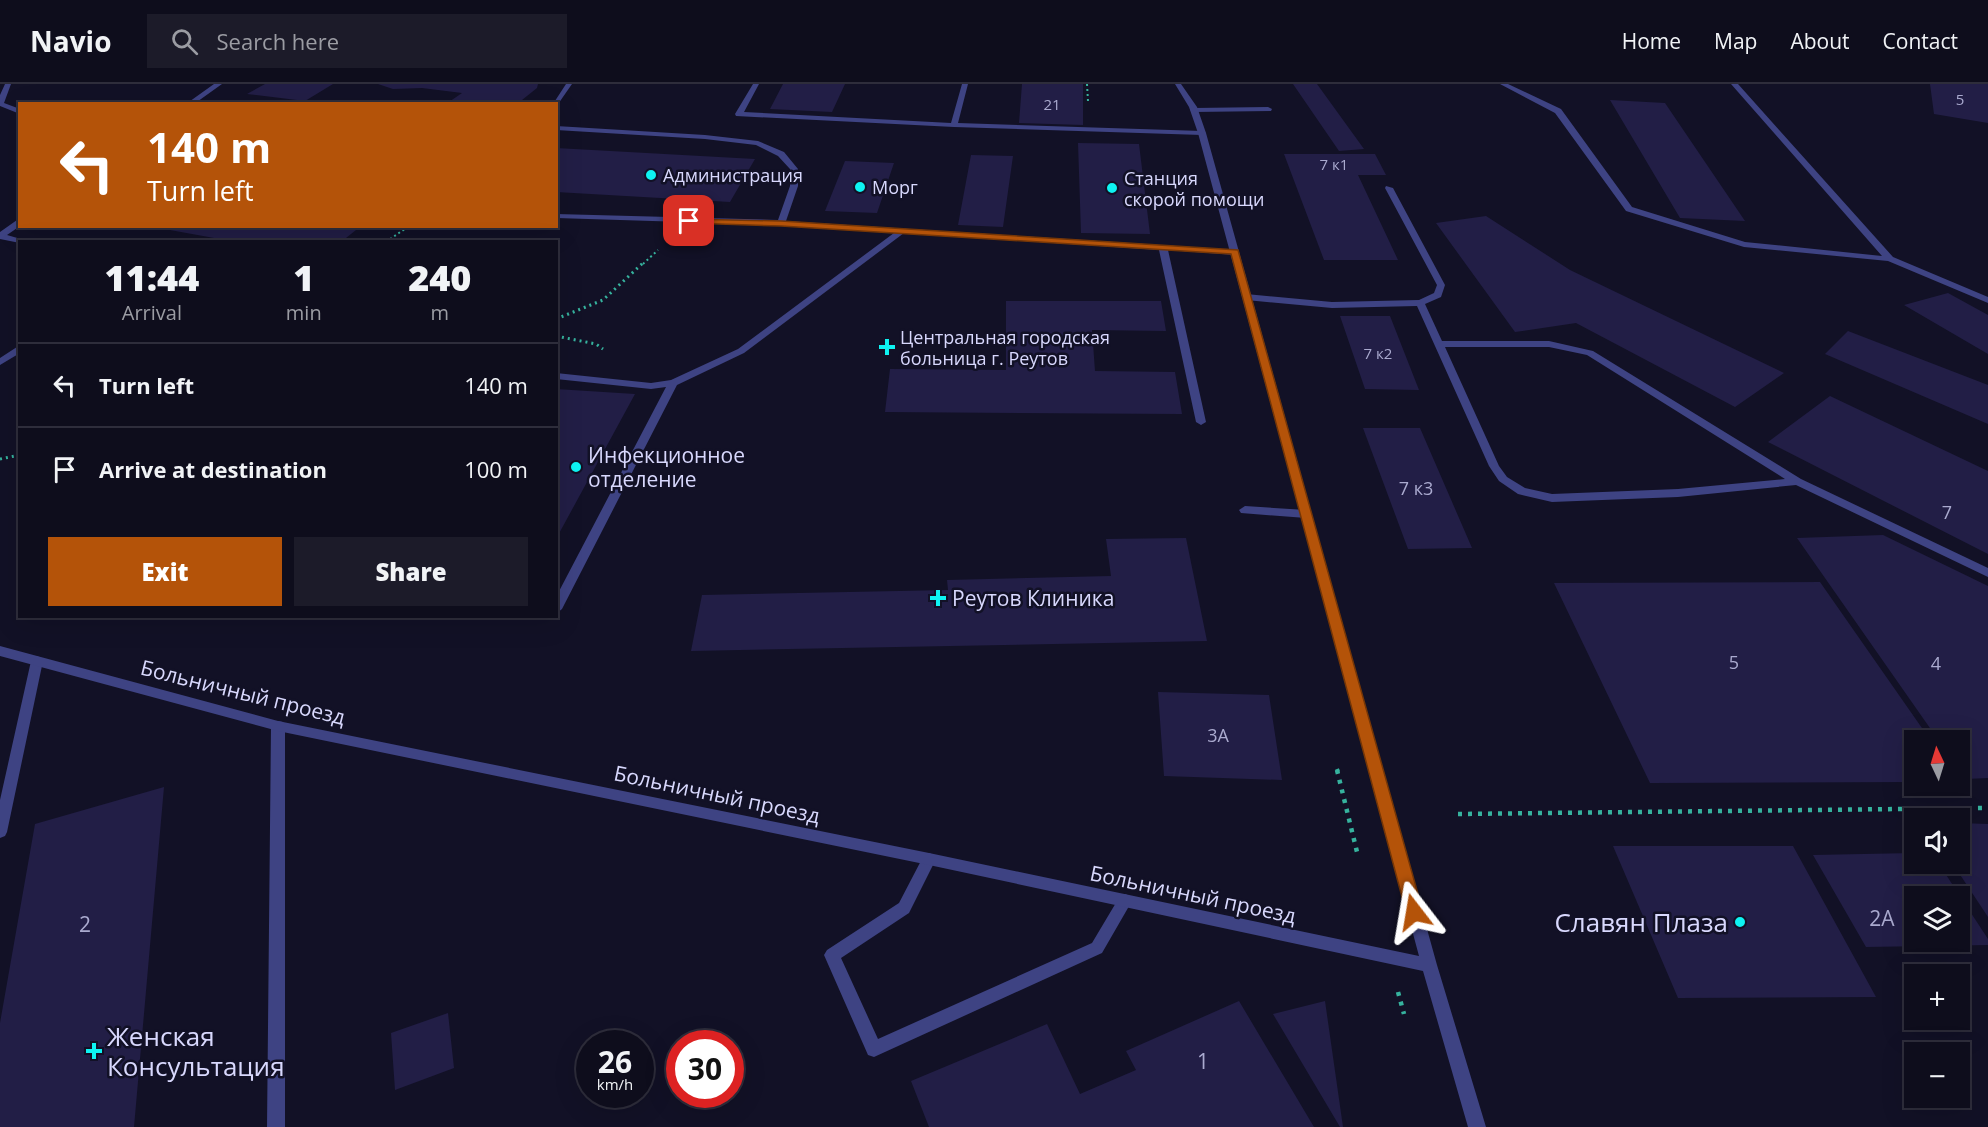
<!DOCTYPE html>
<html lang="en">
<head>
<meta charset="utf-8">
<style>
  body { margin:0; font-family:"Open Sans",sans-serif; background:#1c1b29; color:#f1f3f6; height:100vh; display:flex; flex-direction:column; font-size:22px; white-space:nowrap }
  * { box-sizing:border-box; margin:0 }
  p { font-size:20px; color:#9b9ca3 }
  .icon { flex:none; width:33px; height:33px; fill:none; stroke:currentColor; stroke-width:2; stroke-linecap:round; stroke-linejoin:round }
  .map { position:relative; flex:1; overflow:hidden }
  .sheet { position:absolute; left:18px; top:156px; width:540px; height:378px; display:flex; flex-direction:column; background:#0e0d1c; border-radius:0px; box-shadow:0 6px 24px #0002,0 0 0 2px #2e2d3b }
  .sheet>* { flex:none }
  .top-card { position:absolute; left:18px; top:18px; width:540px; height:126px; border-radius:0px; box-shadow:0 6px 24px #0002,0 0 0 2px #2e2d3b; background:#b45309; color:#fff; overflow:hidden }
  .needle { width:39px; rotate:356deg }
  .buttons { position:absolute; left:1904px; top:646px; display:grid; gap:12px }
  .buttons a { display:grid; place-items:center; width:66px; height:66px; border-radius:0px; background:#0e0d1c; box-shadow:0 6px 24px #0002,0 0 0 2px #2e2d3b; font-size:30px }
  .speed { position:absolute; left:576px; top:946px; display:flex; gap:12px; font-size:30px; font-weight:700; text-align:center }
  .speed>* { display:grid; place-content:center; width:78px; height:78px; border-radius:50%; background:#0e0d1c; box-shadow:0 6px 24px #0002,0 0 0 2px #2e2d3b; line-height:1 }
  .speed small { font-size:15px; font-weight:400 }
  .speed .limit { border:9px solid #d22; background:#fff; color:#111 }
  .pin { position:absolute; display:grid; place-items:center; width:51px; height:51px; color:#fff; margin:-26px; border-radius:12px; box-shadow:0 3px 9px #0006 }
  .me { position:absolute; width:66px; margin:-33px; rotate:346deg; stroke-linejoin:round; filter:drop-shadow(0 0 4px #0008) }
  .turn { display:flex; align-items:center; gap:21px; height:126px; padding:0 30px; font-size:27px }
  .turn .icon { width:78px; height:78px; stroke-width:2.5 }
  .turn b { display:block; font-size:42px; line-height:51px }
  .eta { display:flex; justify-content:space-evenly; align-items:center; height:102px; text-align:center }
  .eta b { font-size:36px; font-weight:800; line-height:42px }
  .button { display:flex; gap:12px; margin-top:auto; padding:12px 30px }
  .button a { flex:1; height:69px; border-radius:0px; background:#b45309; color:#fff; font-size:24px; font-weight:800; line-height:69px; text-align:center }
  .button a+a { background:#1c1b29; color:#f1f3f6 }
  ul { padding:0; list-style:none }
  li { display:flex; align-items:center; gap:18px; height:84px; padding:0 30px; border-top:2px solid #2e2d3b }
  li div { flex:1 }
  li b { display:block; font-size:22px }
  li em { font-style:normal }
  header { display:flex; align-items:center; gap:36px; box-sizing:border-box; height:84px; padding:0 30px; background:#0e0d1c; border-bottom:2px solid #2e2d3b }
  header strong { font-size:28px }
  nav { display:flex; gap:33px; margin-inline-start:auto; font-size:21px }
  .search { width:420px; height:54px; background:#1c1b29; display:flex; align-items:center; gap:15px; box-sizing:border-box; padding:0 21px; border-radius:0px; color:#9b9ca3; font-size:22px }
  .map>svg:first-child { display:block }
  .building { fill:#221e46; fill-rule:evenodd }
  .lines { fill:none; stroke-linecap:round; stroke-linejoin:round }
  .path-far3 { stroke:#36b39e; stroke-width:2; stroke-dasharray:2 3; stroke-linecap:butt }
  .path-far2 { stroke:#36b39e; stroke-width:3; stroke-dasharray:2 4; stroke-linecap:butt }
  .path-far1 { stroke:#36b39e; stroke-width:4; stroke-dasharray:3 4.5; stroke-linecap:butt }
  .path { stroke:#36b39e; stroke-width:4.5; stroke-dasharray:4 6; stroke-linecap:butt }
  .lane { fill:#3e4383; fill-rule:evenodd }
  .street { fill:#3e4383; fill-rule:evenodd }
  .route { fill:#b45309; stroke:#753606; stroke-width:1.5 }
  .poi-dot { fill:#0ef3f2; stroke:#121126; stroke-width:2 }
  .labels { text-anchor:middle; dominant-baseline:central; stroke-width:5; stroke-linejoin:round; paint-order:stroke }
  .far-number-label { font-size:15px; fill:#aaaacf }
  .far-poi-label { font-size:18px; fill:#d8d8fd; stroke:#121126; text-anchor:start }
  .number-label { font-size:18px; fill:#aaaacf }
  .poi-label { font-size:21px; fill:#d8d8fd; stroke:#121126; text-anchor:start }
  .street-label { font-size:21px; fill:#d8d8fd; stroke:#121126 }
  .near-number-label { font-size:21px; fill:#aaaacf }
  .near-poi-label { font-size:26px; fill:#d8d8fd; stroke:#121126; text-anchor:end }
</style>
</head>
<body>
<header>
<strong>Navio</strong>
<div class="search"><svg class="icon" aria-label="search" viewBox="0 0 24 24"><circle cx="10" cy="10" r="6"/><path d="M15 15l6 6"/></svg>Search here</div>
<nav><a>Home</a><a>Map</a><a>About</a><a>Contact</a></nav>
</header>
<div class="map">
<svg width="1988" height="1043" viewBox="0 0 1988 1043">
  <rect width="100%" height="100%" fill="#121126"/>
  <path class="building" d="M 265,0 L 333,0 L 305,17 L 247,10 Z
    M 378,0 L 538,0 L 537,4 L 517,20 L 446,20 L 462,9 L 422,4 L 393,5 Z
    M 783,0 L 845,0 L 832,28 L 770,25 Z
    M 1022,0 L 1083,0 L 1083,41 L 1019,39 Z
    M 1293,0 L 1317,0 L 1364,65 L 1339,67 Z
    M 1930,0 L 1988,0 L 1988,39 L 1934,30 Z
    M 1610,16 L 1665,19 L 1745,137 L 1680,134 Z
    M 1078,59 L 1139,60 L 1150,150 L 1081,149 Z
    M 556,64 L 755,75 L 730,118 L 556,108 Z
    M 1284,70 L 1375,70 L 1386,91 L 1358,91 L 1398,176 L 1324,176 Z
    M 971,71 L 1013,72 L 1003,143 L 958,141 Z
    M 845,77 L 894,79 L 877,129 L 825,127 Z
    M 1486,132 L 1570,186 L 1784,289 L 1735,323 L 1576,239 L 1515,248 L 1436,139 Z
    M 148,142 L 361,142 L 341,158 L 236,158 Z
    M 1948,209 L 1988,231 L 1988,270 L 1904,221 Z
    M 1006,217 L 1161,217 L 1166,247 L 1092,246 L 1095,287 L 1175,288 L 1182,330 L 885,328 L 890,285 L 1006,286 Z
    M 1340,232 L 1390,232 L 1419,306 L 1365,305 Z
    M 1848,247 L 1988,301 L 1988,340 L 1825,270 Z
    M 556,305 L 635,310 L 556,455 Z
    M 1830,312 L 1988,387 L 1988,470 L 1768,358 Z
    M 1363,344 L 1420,344 L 1472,464 L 1408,465 Z
    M 1883,451 L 1988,502 L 1988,694 L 1966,695 L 1959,686 L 1959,657 L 1939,657 L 1797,454 Z
    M 1186,454 L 1207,557 L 691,567 L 702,511 L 948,506 L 947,496 L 1111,492 L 1106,455 Z
    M 1820,498 L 1931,657 L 1914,657 L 1914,698 L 1650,699 L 1554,499 Z
    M 1158,608 L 1269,611 L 1282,696 L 1164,692 Z
    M 164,703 L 134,1043 L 0,1043 L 0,939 L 35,740 Z
    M 1959,739 L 1988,740 L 1988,833 L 1953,780 L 1959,780 Z
    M 1613,762 L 1793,762 L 1876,913 L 1678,914 Z
    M 1914,769 L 1914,780 L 1939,780 L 1988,855 L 1988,861 L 1866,863 L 1813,771 ZM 1914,813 L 1959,813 L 1959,858 L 1914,858 Z
    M 1239,917 L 1314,1043 L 929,1043 L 911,997 L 1047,940 L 1080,1010 L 1136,986 L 1126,967 Z
    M 1325,917 L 1343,1043 L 1340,1043 L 1273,930 Z
    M 448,929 L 454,984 L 395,1006 L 391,949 Z"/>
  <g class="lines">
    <path class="path-far3" d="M 1087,0 L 1088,17
      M 386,158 L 409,142
      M 643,180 L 658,166"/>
    <path class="path-far2" d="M 556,235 L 603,216 L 644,178
      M 556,252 L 596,260 L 603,265
      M 0,375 L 20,371"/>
    <path class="path-far1" d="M 1337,685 L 1338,688"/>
    <path class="path" d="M 1337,686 L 1358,772
      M 1458,730 L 1988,724
      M 1398,908 L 1404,930"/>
    <path class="lane" d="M 5,0 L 11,0 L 4,19 L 20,25 L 20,30 L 0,22 L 0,11 Z
      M 214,0 L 222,0 L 194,20 L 186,20 Z
      M 566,0 L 572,0 L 556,23 L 556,20 L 553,20 Z
      M 753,0 L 759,0 L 744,28 L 951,39 L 962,0 L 968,0 L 958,39 L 1202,47 L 1206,49 L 1202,51 L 954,43 L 736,32 L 735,30 Z
      M 1500,0 L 1508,0 L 1561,25 L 1632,123 L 1745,158 L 1882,172 L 1731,0 L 1738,0 L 1893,173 L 1988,213 L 1988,219 L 1888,177 L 1744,163 L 1626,127 L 1555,29 Z
      M 1268,23 L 1272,25 L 1271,27 L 1194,28 L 1190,26 L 1194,24 Z
      M 556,42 L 705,51 L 758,57 L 784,68 L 798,85 L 798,102 L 786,137 L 1238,166 L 1238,170 L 1235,171 L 1168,166 L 1206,338 L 1201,341 L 1196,338 L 1159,166 L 904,149 L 744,269 L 677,301 L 562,525 L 557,529 L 559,532 L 557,535 L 538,535 L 536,532 L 556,532 L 556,513 L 666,303 L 651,305 L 556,295 L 556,289 L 651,299 L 671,296 L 738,265 L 894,149 L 781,141 L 556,134 L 556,130 L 778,136 L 790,102 L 790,85 L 778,72 L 756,61 L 705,55 L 556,46 Z
      M 1386,102 L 1393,104 L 1445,201 L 1441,213 L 1425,220 L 1442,257 L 1549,257 L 1593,267 L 1801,395 L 1988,484 L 1988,493 L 1796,401 L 1678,413 L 1552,418 L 1518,410 L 1499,397 L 1489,382 L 1417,222 L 1332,224 L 1246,216 L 1242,213 L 1246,210 L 1332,218 L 1419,216 L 1434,209 L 1437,201 L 1385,104 ZM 1445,263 L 1549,263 L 1587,271 L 1785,395 L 1678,405 L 1552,410 L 1525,404 L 1507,393 L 1499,382 Z
      M 17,136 L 20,136 L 20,142 L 7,151 L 31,158 L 20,159 L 0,155 L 0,148 Z
      M 20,261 L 20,269 L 0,281 L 0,274 Z
      M 1245,422 L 1306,426 L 1312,430 L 1306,434 L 1241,429 L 1239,426 Z
      M 37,572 L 41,574 L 43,577 L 7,748 L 5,752 L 0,754 L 0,716 L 31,577 L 33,574 Z
      M 278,637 L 283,638 L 285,642 L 285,1043 L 267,1043 L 271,642 L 273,638 Z
      M 929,769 L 934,771 L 936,775 L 909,829 L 841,874 L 878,955 L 1092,859 L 1120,812 L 1125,810 L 1130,812 L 1132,817 L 1102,869 L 874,973 L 868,971 L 824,871 L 827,866 L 899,819 L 924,771 Z"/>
    <path class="street" d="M 1175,0 L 1181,0 L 1197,23 L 1206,49 L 1437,881 L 1486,1043 L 1468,1043 L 1423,887 L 929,781 L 278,647 L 0,572 L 0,562 L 278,637 L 929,769 L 1419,872 L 1198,49 L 1189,23 Z"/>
  </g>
  <path class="route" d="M 686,135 L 781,137 L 1238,166 L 1423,828 L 1421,833 L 1414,836 L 1408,833 L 1406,828 L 1231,170 L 781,142 L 689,139 L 686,139 Z"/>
  <g class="poi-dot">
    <circle cx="651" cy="91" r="6"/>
    <circle cx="860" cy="103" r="6"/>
    <circle cx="1112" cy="104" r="6"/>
    <path d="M884 254h6v6h6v6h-6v6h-6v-6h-6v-6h6z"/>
    <circle cx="576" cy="383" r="6"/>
    <path d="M935 505h6v6h6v6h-6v6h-6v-6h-6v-6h6z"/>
    <circle cx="1740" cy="838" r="6"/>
    <path d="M91 958h6v6h6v6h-6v6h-6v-6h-6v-6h6z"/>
  </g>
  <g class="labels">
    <g class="far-number-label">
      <text x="1960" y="15">5</text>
      <text x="1052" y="20">21</text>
      <text x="1334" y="80">7 к1</text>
      <text x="1378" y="269">7 к2</text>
    </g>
    <g class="far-poi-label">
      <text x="663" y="91">Администрация</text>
      <text x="1124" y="94">Станция<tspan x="1124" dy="21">скорой помощи</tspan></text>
      <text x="872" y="103">Морг</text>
      <text x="900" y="253">Центральная городская<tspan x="900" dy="21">больница г. Реутов</tspan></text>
    </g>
    <g class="number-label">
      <text x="1416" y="404">7 к3</text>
      <text x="1947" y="428">7</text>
      <text x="1734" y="578">5</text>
      <text x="1936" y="579">4</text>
      <text x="1218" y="651">3А</text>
    </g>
    <g class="poi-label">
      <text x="588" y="371">Инфекционное<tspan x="588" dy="24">отделение</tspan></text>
      <text x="952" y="514">Реутов Клиника</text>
    </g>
    <g class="street-label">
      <text transform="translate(243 608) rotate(14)">Больничный проезд</text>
      <text transform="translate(717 710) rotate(12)">Больничный проезд</text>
      <text transform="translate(1193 810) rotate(12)">Больничный проезд</text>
    </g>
    <g class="near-number-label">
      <text x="1882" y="834">2А</text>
      <text x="85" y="840">2</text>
      <text x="1203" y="977">1</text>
    </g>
    <g class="near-poi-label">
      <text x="1728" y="838">Славян Плаза</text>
      <text x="107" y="952" text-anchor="start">Женская<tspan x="107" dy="30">Консультация</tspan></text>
    </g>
  </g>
</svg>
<div class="buttons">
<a><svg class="needle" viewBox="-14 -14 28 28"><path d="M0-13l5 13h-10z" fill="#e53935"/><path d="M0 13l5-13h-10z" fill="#9b9ca3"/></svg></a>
<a><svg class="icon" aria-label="sound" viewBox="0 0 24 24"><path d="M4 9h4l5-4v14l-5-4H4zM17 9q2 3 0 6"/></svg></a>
<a><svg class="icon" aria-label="layers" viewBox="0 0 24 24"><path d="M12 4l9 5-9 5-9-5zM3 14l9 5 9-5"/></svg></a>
<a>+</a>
<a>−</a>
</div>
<div class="speed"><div>26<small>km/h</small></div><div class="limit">30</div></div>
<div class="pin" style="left:689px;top:137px;background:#d93025"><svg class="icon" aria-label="arrive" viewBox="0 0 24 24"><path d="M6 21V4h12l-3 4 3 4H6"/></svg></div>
<svg class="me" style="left:1414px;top:828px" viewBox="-20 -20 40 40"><path d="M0-17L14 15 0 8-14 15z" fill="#b45309" stroke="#fff" stroke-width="4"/></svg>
<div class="top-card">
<div class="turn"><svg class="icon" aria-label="left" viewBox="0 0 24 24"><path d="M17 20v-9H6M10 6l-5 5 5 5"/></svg><div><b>140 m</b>Turn left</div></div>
</div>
<section class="sheet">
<div class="eta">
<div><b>11:44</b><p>Arrival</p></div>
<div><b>1</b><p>min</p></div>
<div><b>240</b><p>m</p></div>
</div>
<ul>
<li><svg class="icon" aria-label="left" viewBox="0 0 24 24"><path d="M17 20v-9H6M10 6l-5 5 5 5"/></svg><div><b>Turn left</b></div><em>140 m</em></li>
<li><svg class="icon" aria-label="arrive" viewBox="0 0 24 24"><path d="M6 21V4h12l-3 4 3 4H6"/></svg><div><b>Arrive at destination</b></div><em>100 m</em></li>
</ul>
<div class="button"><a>Exit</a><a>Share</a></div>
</section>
</div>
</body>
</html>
